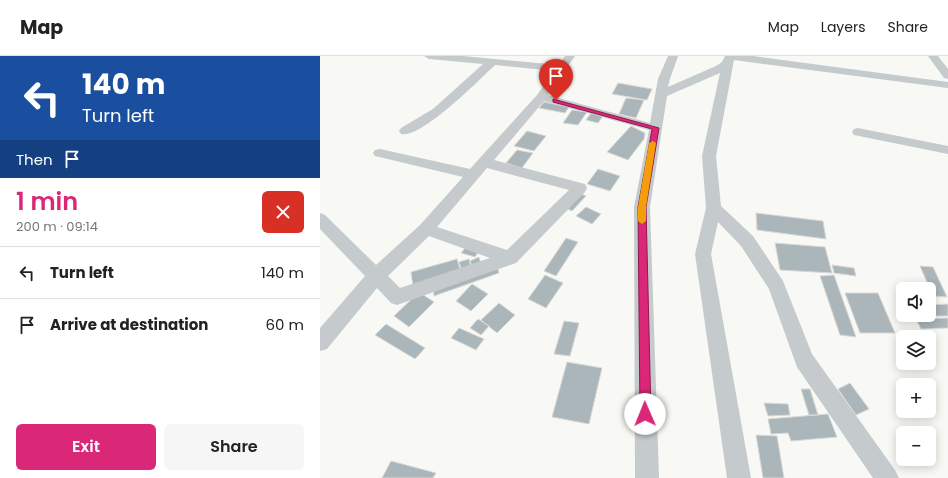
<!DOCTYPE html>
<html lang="en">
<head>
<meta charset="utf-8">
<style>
  body { margin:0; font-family:Poppins,sans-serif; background:#f6f6f6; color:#222; height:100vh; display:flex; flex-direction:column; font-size:15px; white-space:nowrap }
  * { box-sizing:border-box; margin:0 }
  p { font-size:13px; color:#767676 }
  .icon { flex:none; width:22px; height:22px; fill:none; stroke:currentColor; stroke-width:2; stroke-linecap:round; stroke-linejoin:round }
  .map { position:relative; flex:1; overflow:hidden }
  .panel { display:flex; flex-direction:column; background:#fff; width:320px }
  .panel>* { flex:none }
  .top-card { background:#1a4fa0; color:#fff; overflow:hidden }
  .controls { position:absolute; left:576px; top:226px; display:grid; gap:8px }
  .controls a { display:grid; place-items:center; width:40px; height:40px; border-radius:6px; background:#fff; box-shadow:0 2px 10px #0003; font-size:20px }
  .pin { position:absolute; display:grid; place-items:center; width:34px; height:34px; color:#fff; margin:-41px -17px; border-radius:50% 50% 50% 0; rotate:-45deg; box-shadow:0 0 4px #0007 }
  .pin .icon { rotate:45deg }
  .me { position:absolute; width:44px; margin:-22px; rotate:359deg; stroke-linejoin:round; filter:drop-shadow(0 0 3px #0008) }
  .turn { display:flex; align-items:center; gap:14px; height:84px; padding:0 16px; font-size:18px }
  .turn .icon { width:52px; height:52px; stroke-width:2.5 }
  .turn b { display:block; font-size:28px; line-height:34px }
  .then { display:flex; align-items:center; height:38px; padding:0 16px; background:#0003; gap:8px; font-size:15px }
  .round { display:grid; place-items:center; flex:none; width:42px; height:42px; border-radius:6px; background:#f6f6f6 }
  .summary { display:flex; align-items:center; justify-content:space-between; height:68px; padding:0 16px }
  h1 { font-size:24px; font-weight:600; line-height:30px; color:#db2777 }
  .primary-button { display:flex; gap:8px; margin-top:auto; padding:8px 16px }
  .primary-button a { flex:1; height:46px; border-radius:6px; background:#db2777; color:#fff; font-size:16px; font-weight:600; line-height:46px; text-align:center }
  .primary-button a+a { background:#f6f6f6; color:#222 }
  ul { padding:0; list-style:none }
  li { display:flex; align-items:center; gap:12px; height:52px; padding:0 16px; border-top:1px solid #e0e0e0 }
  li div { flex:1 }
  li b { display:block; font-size:15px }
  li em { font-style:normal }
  header { display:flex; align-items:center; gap:24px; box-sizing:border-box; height:56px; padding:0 20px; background:#fff; border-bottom:1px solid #e0e0e0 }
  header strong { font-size:19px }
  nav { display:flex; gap:22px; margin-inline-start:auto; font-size:14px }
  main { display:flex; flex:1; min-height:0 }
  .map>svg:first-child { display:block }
  .building { fill:#abb6ba; stroke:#d9d9d7 }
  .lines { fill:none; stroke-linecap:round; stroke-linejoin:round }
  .minor { fill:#c5cacd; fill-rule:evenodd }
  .route { fill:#db2777; stroke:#8e194d }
  .slow { fill:#f59e0b }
</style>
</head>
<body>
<header>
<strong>Map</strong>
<nav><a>Map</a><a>Layers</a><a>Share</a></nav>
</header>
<main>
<section class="panel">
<div class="top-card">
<div class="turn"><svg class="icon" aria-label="left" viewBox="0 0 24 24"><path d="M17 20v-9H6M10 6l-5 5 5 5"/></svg><div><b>140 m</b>Turn left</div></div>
<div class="then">Then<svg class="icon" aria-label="arrive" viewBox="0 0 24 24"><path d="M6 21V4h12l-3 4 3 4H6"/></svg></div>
</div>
<div class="summary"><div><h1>1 min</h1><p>200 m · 09:14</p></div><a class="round" style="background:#d93025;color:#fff"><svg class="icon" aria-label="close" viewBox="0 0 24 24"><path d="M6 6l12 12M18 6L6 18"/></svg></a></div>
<ul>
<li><svg class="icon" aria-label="left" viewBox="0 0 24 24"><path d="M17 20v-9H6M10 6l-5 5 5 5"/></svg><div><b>Turn left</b></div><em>140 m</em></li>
<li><svg class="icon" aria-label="arrive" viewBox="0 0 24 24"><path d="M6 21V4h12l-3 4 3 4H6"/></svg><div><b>Arrive at destination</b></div><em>60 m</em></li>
</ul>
<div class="primary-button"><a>Exit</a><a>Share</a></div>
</section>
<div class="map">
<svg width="628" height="422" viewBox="0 0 628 422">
  <rect width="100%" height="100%" fill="#f8f8f5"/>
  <path class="building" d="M 298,27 L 332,33 L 327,44 L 292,38 Z
    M 306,42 L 324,44 L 316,62 L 299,58 Z
    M 224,46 L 249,51 L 245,57 L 219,52 Z
    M 252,54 L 267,56 L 258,69 L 243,67 Z
    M 271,57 L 283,60 L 278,67 L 266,64 Z
    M 311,70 L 325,77 L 324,83 L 308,104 L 287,96 Z
    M 207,75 L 226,80 L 214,95 L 194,90 Z
    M 197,94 L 213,97 L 202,112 L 186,107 Z
    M 278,113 L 300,120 L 290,135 L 267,128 Z
    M 259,137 L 266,140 L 252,155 L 245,152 Z
    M 266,151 L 281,158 L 272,168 L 256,160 Z
    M 436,157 L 503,165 L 506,183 L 437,174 Z
    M 246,182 L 258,186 L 236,220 L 224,215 Z
    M 455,187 L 505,191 L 512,217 L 460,214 Z
    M 146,191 L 159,195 L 155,201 L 141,197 Z
    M 159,201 L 161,208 L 153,212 L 150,205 Z
    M 137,203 L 141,216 L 93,231 L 91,216 Z
    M 149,203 L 151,212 L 142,215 L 139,206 Z
    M 177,209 L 179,217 L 114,240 L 113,231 Z
    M 512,209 L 534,212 L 536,220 L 514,217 Z
    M 600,210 L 613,211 L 627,241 L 613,240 Z
    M 225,219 L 243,227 L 226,252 L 208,243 Z
    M 514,219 L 536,281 L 520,279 L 500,220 Z
    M 152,228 L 168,238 L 151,255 L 136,245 Z
    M 99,236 L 114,246 L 89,271 L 74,260 Z
    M 525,237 L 558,237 L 575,277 L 540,277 Z
    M 179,247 L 195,259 L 177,277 L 161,264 Z
    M 628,248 L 628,260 L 610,260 L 609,249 Z
    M 628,262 L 628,272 L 601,273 L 596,263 Z
    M 158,263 L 169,270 L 161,279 L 150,272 Z
    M 244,265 L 259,267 L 250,300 L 234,298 Z
    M 66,268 L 105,292 L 95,303 L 55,279 Z
    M 139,272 L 164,283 L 156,294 L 131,282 Z
    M 247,306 L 282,312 L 269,368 L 232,361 Z
    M 530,327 L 549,353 L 536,359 L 518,333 Z
    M 481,333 L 490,333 L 498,359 L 489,359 Z
    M 444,347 L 468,348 L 470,359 L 448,360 Z
    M 508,358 L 517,381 L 471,385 L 468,377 L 451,378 L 448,363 Z
    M 436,379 L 457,380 L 464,422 L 443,422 Z
    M 71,405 L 116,417 L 113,422 L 62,422 Z"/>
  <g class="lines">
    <path class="minor" d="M 104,0 L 143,0 L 239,9 L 245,0 L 255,0 L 228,39 L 330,67 L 338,23 L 348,0 L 358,0 L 350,23 L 348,31 L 396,10 L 402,6 L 405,0 L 433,0 L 628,26 L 628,32 L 414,4 L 396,100 L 401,150 L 433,180 L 463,225 L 492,298 L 575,414 L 579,422 L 553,422 L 477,311 L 449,233 L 421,190 L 398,166 L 391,198 L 431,422 L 407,422 L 375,198 L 386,152 L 382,100 L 400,17 L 347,40 L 330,151 L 339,422 L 315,422 L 314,151 L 329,74 L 224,45 L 174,104 L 265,128 L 267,132 L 265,136 L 196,207 L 77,249 L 71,247 L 57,232 L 7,293 L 0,295 L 0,272 L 45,220 L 0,173 L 0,157 L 5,159 L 56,209 L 100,169 L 143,121 L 55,100 L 53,97 L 55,94 L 60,93 L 150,113 L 217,39 L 234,15 L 175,9 C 159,24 101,83 81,78 L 79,75 L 81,72 L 113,53 L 163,8 L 109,3 ZM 167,112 L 249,134 L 187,194 L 117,171 ZM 109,180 L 170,202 L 80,232 L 68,220 Z
      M 608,0 L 618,0 L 628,13 L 628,23 L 624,22 Z
      M 538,72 L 628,90 L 628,98 L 534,79 L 532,76 L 534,73 Z"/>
  </g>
  <path class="route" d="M 233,43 L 339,72 L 326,151 L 331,358 L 330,362 L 325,364 L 321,362 L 320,358 L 318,151 L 332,73 L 233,46 Z"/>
  <path class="slow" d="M 333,85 L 336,87 L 326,151 L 326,165 L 322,168 L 318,165 L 318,151 L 329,87 Z"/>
</svg>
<div class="controls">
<a><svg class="icon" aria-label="sound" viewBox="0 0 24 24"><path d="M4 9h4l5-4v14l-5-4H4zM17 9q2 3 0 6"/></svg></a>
<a><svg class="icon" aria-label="layers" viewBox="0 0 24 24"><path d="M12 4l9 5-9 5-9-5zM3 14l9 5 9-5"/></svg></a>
<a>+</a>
<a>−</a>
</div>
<div class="pin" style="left:236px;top:44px;background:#d93025"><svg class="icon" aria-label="arrive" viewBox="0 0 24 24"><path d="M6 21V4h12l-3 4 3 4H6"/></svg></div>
<svg class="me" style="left:325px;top:358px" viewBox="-20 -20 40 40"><circle r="19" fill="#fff"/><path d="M0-13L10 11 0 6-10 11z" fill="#db2777"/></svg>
</div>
</main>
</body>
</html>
